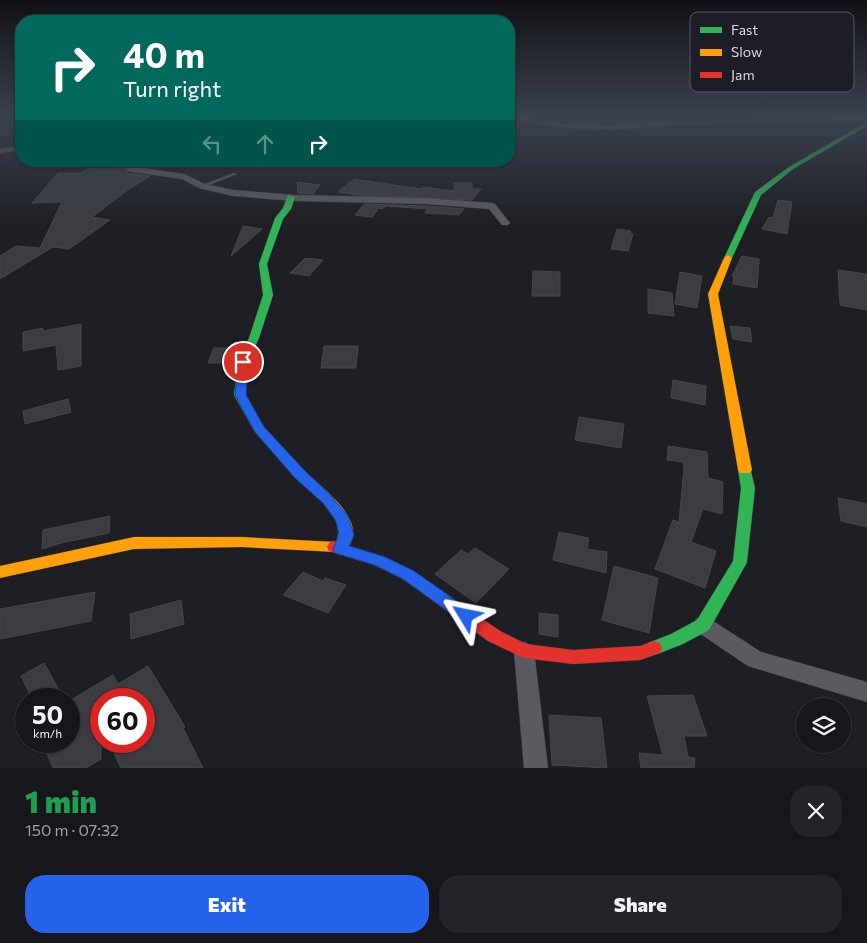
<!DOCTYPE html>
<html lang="en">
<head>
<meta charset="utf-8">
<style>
  body { margin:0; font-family:Commissioner,sans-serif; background:#232428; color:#f1f3f6; height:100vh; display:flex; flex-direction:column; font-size:19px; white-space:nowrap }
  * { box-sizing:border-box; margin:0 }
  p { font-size:16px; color:#9e9fa3 }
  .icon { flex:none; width:28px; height:28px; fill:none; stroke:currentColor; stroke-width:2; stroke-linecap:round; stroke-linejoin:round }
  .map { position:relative; height:768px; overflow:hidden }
  .details { display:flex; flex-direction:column; background:#16171b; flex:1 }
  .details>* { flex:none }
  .hud { position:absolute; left:15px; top:15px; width:500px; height:152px; border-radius:20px; box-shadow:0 1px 4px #0004,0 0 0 1px #35363a; background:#00695c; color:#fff; overflow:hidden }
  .fabs { position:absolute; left:796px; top:698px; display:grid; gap:10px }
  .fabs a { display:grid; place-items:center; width:55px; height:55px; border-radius:50%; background:#16171b; box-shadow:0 1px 4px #0004,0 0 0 1px #35363a; font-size:25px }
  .speed { position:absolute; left:15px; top:688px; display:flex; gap:10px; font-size:25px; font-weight:700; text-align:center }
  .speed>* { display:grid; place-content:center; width:65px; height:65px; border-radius:50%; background:#16171b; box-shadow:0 1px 4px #0004,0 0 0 1px #35363a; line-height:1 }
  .speed small { font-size:12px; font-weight:400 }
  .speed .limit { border:8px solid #d22; background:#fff; color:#111 }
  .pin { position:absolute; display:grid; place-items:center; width:42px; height:42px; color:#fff; margin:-21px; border:2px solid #fff; border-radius:50%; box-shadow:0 1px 5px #0007 }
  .me { position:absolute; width:55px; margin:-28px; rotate:305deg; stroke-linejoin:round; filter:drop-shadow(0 0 4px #0008) }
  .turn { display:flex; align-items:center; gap:18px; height:105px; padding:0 25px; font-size:22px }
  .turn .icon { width:65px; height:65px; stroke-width:2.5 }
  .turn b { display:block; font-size:35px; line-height:42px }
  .lanes { display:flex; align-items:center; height:48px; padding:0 25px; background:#0003; justify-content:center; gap:25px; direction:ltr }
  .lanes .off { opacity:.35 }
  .round { display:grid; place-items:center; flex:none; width:52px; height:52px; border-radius:20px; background:#232428 }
  .head { display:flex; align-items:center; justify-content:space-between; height:85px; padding:0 25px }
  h1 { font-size:30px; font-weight:800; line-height:38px; color:#1e9e55 }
  .button { display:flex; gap:10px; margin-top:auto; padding:10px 25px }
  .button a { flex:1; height:58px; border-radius:20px; background:#2563eb; color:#fff; font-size:20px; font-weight:800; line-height:58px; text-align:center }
  .button a+a { background:#232428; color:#f1f3f6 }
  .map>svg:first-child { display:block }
  .building { fill:#3c3d42; stroke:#46474b }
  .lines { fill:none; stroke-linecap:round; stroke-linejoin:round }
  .lane-casing { stroke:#3b3b3f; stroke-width:1 }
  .street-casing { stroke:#3b3b3f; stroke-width:1 }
  .fast-casing { stroke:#3b3b3f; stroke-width:1 }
  .slow-casing { stroke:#3b3b3f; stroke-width:1 }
  .jam-casing { stroke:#3b3b3f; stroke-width:1 }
  .lane { fill:#5a5a5f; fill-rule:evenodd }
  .street { fill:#5a5a5f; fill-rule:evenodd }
  .fast { fill:#30b455; fill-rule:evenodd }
  .slow { fill:#ff9f0a; fill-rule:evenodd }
  .jam { fill:#e5322d; fill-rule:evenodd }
  .route { fill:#2563eb; stroke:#184099 }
  .key { fill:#1c1d26; stroke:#55565e; stroke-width:1 }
  .key-label { font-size:14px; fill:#d9dae0 }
</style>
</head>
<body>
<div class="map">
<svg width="867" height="768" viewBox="0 0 867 768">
  <rect width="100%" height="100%" fill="#1e1f24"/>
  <path class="building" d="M 96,164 L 125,168 L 127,173 L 150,176 L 129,189 L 92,217 L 110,220 L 69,249 L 53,247 L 0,279 L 0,256 L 16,246 L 40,248 L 62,202 L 32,203 L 58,173 L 80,173 Z
    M 354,179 L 422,189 L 423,187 L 454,191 L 454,183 L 472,183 L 472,189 L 481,189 L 472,200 L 358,195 L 338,192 Z
    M 297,182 L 320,185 L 313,194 L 298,193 Z
    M 778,200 L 792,202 L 787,234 L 762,229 L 769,217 L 773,218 Z
    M 364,204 L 427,206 L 464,209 L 459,215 L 425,213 L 428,209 L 386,206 L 382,209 L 379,208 L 372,217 L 355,215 Z
    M 243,226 L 262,229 L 231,256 Z
    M 617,229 L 631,231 L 630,233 L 633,234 L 628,251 L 611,249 Z
    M 742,256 L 759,259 L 757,288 L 733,284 L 734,276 L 732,276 Z
    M 305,258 L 323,260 L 309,276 L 290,273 Z
    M 838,270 L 867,274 L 867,310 L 840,305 Z
    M 533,271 L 560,272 L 560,296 L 532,296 Z
    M 680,272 L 702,276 L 697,308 L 675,304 Z
    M 648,289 L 672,293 L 674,316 L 648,313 Z
    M 81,324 L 81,366 L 58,370 L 56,345 L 23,351 L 23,332 L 43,328 L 43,331 Z
    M 730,326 L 750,328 L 752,342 L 733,339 Z
    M 324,346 L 358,346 L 356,368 L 321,368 Z
    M 214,348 L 236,348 L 230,363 L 208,363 Z
    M 673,380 L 706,386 L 705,405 L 671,398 Z
    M 68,399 L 71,412 L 25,424 L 23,411 Z
    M 579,417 L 624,424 L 621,448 L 575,440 Z
    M 668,446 L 707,452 L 708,478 L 723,482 L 722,514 L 703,509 L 691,542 L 716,551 L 705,588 L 655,569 L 673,520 L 679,522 L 684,468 L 683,462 L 667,460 Z
    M 838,498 L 867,504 L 867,527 L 841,521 Z
    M 110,516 L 109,533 L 61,543 L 42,549 L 43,530 Z
    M 559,532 L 589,538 L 587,549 L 607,552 L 606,573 L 553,560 Z
    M 475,548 L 509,569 L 476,603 L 435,574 L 461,550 L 468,554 Z
    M 614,566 L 658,578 L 649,633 L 602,620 Z
    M 303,572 L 323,581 L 325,578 L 346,585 L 328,613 L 283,595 Z
    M 95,592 L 91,621 L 0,639 L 0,609 Z
    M 181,600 L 184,624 L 131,639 L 130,614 Z
    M 539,613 L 558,615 L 558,637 L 539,634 Z
    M 44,663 L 64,699 L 32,699 L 21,676 Z
    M 148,666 L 185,727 L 183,728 L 203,768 L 121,768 L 108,741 L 144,741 L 144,699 L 101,699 L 101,759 L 86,768 L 53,768 L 42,741 L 69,741 L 69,701 L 113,675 L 118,684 Z
    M 693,695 L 707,736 L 684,736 L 688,757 L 695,758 L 694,768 L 641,768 L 639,753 L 663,755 L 647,696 Z
    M 549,715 L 601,718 L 607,768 L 552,765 Z"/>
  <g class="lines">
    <defs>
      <path id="lane" d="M 234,173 L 237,174 L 204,187 L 200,186 Z"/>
      <path id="street" d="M 509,117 L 571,124 L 613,125 L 676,121 L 867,118 L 867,122 L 676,125 L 613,130 L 571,128 L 509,121 Z
        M 21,146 L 21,150 L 0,153 L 0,149 Z
        M 132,161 L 140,161 L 135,167 L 184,174 L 205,184 L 233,190 L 295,195 L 427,198 L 492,203 L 495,204 L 510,223 L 508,225 L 502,225 L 489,209 L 427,204 L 295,201 L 233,196 L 199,188 L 182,179 L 127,171 L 126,169 Z
        M 703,617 L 710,619 L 761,652 L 867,682 L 867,702 L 748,666 L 696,631 L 693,625 L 696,619 Z
        M 524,642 L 531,645 L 534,651 L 548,768 L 524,768 L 514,651 L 517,645 Z"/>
      <path id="fast" d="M 867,122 L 867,126 L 793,169 L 761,195 L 732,258 L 728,261 L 725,260 L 724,258 L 755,192 L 789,167 Z
        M 288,195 L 295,197 L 291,209 L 283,219 L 267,264 L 273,295 L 259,338 L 248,362 L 246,395 L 264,427 L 303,469 L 305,472 L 303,475 L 293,475 L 255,432 L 234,395 L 238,362 L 249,338 L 263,295 L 259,264 L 275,218 L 283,208 Z
        M 745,466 L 750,467 L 755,488 L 747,562 L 745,566 L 709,630 L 683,644 L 660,653 L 654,655 L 648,653 L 646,648 L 648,643 L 671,634 L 697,620 L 733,561 L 741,488 L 738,470 L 740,467 Z"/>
      <path id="slow" d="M 728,255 L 732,258 L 718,294 L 752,470 L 750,473 L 740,473 L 738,470 L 708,294 L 724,258 Z
        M 298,468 L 303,469 C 318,485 355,510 353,535 C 353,541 348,548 345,553 L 340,555 L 335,552 L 241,547 L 134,549 L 0,578 L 0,566 L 134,537 L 241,537 L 336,542 C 348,515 309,492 293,475 L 291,472 L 293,469 Z"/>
      <path id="jam" d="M 334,541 L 384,557 L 413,571 L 500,631 L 526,644 L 573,650 L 640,646 L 654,641 L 660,643 L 662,648 L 660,653 L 640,660 L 573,664 L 524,658 L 488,641 L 403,579 L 374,565 L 329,551 L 327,547 L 329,543 Z"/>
    </defs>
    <use href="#lane" class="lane-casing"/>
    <use href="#street" class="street-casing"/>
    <use href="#fast" class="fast-casing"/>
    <use href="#slow" class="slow-casing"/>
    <use href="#jam" class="jam-casing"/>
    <use href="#lane" class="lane"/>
    <use href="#street" class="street"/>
    <use href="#fast" class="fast"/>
    <use href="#slow" class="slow"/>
    <use href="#jam" class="jam"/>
  </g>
  <linearGradient id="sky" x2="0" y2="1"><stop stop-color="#101114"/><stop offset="0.52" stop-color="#3b4250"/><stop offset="1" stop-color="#3b4250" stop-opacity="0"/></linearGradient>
  <rect width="867" height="224" fill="url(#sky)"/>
  <path class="route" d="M 243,359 L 248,362 L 246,395 L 264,427 L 305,471 L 332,497 L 348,516 L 354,535 L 349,546 L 385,557 L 414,571 L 471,611 L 474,616 L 471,620 L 466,622 L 460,620 L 403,579 L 375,565 L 335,553 L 333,549 L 339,535 L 336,521 L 323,503 L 295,478 L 255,432 L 235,395 L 238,362 Z"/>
  <rect x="690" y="12" width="164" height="80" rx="8" class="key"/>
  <rect x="700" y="27" width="22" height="6" fill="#30b455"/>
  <rect x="700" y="49" width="22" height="7" fill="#ff9f0a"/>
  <rect x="700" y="72" width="22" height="6" fill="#e5322d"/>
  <g class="key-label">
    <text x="731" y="35">Fast</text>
    <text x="731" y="57">Slow</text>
    <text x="731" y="80">Jam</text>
  </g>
</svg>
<div class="fabs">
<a><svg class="icon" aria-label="layers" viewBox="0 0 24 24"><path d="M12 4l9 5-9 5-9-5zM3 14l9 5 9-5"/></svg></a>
</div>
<div class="speed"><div>50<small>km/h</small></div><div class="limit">60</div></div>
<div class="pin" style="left:243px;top:362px;background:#d93025"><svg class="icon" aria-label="arrive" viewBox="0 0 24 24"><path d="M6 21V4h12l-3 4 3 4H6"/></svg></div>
<svg class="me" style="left:466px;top:616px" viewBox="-20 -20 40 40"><path d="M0-17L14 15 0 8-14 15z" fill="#2563eb" stroke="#fff" stroke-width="4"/></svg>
<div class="hud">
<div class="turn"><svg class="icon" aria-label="right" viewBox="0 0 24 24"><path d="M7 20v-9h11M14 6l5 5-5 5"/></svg><div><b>40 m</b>Turn right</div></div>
<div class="lanes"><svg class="icon off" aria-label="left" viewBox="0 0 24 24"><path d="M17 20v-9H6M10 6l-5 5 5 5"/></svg><svg class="icon off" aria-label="ahead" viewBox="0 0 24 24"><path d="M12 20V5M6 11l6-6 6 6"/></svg><svg class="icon" aria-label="right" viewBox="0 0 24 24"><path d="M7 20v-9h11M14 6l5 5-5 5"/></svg></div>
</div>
</div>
<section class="details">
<div class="head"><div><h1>1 min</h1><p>150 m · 07:32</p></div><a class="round"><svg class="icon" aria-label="close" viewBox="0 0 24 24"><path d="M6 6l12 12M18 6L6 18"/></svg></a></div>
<div class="button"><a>Exit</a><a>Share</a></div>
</section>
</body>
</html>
